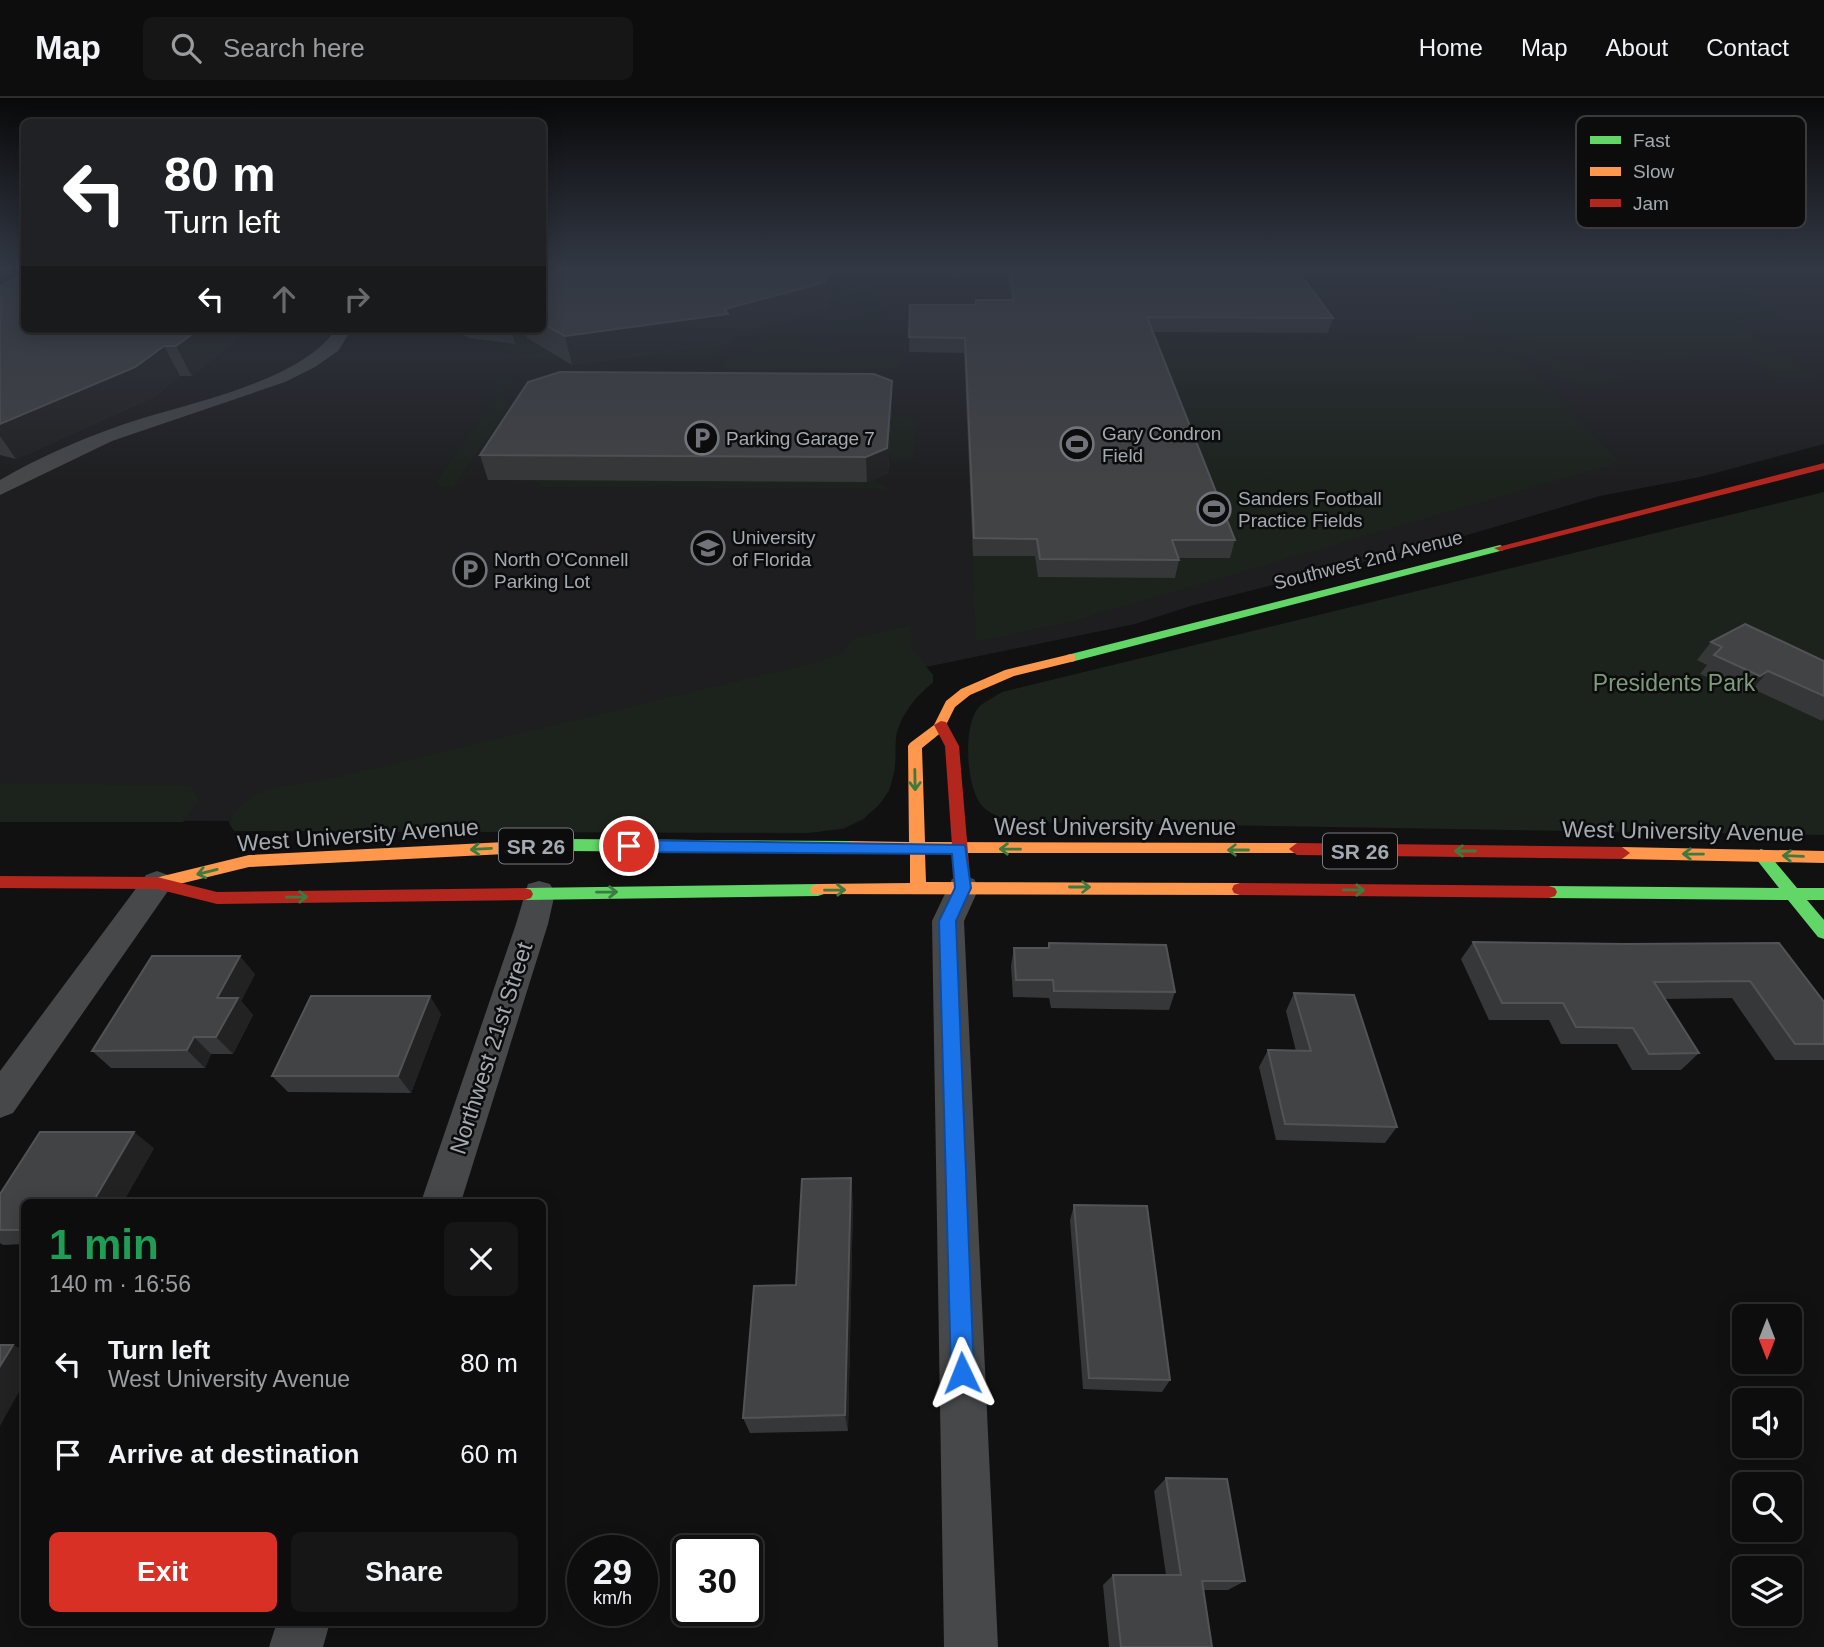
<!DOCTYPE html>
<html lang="en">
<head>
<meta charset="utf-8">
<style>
  body { margin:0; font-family:Helvetica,sans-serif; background:#161617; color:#f1f3f6; height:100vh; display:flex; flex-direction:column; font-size:26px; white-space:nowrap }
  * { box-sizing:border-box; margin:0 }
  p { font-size:23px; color:#9a9c9e }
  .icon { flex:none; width:38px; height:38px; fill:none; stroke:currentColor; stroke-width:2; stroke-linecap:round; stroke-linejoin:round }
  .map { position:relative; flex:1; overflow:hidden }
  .details { position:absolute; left:21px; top:1101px; width:525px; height:427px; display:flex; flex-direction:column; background:#0d0d0e; border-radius:10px; box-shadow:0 4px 18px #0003,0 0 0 2px #2d2d2e }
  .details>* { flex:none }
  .banner { position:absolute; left:21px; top:21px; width:525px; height:214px; border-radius:10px; box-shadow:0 4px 18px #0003,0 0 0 2px #2d2d2e; background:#202124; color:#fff; overflow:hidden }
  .needle { width:46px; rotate:180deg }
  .controls { position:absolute; left:1732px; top:1206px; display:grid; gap:14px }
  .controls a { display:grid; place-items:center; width:70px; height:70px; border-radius:10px; background:#0d0d0e; box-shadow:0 4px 18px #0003,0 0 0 2px #2d2d2e; font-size:35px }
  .speed { position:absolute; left:567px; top:1437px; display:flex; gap:14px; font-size:35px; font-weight:700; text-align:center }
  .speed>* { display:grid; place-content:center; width:91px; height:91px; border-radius:50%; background:#0d0d0e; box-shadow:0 4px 18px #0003,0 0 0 2px #2d2d2e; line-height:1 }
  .speed small { font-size:18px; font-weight:400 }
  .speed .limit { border:4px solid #111; border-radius:10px; background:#fff; color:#111 }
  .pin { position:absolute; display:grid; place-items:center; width:60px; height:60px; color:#fff; margin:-30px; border:4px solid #fff; border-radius:50%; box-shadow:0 2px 7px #0007 }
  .me { position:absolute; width:77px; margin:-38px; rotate:358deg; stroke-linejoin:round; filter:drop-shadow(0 0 5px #0008) }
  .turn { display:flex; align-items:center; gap:24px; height:147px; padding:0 28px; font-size:32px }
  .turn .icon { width:91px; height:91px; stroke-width:2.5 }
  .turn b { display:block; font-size:49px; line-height:60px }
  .lanes { display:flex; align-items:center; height:66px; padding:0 28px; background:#0003; justify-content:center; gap:35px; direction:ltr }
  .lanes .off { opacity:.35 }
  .round { display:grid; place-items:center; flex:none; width:74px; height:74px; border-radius:10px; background:#161617 }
  .headline { display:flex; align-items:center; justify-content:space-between; height:119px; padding:0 28px }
  h1 { font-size:42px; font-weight:700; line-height:52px; color:#1e9e55 }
  .cta { display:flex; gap:14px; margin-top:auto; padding:14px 28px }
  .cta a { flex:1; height:80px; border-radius:10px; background:#d93025; color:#fff; font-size:28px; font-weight:700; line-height:80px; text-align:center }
  .cta a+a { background:#161617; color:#f1f3f6 }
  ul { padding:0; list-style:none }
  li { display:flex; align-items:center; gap:21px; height:91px; padding:0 28px }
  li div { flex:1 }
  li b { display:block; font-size:26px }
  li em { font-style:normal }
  header { display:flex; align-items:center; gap:42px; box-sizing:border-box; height:98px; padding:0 35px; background:#0d0d0e; border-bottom:2px solid #2d2d2e }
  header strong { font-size:33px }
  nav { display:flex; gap:38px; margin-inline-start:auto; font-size:24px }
  .search { width:490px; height:63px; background:#161617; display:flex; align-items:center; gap:18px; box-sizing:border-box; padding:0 24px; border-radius:10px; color:#9a9c9e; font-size:26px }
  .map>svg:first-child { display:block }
  .built { fill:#1e1e20 }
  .green { fill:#1c221c }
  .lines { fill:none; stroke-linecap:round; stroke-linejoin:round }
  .lane { fill:#46484a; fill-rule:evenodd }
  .street { fill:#46484a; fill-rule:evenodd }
  .fast { fill:#63d668; fill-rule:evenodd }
  .slow { fill:#ff974d; fill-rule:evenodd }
  .jam { fill:#b3261e; fill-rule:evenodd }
  .wall { fill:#363738 }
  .shaded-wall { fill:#222223 }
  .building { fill:#424345; stroke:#515356; stroke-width:2 }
  .oneway { stroke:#3c7b3f }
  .route { fill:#1a73e8; stroke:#114b97; stroke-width:2 }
  .labels { text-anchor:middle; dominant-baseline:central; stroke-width:5; stroke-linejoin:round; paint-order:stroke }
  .far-poi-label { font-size:19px; fill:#a4aab2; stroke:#0c0c0d; text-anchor:start }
  .far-street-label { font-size:19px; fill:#a4aab2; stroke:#0c0c0d }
  .shield { fill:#0c0c0d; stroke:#767b80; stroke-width:2 }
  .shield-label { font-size:21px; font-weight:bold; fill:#a4aab2 }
  .park-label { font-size:23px; fill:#7e9b7c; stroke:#0c0c0d }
  .street-label { font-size:23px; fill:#a4aab2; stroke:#0c0c0d }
  .key { fill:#0c0c0d; stroke:#3a3b3f; stroke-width:2 }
  .key-label { font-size:19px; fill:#a4aab2 }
</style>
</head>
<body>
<header>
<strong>Map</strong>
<div class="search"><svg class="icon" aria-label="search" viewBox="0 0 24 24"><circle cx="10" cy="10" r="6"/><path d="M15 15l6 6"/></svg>Search here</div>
<nav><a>Home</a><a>Map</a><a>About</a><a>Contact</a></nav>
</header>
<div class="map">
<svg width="1824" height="1549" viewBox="0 0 1824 1549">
  <rect width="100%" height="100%" fill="#111112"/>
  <path class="built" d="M 0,170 L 24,170 L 24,231 L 542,231 L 543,170 L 1824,170 L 1824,346 L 1700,379 L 1600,398 L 1457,440 L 1194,507 L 1135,526 L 926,569 L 933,577 L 933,584 L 914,602 L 901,622 L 896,634 L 895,670 L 889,693 L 864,721 L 843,731 L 804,735 L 234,733 L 229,723 L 0,722 Z"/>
  <path class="green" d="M 836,170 L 848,170 L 842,212 L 828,209 Z
    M 856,170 L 874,170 L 871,203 C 878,204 889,210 889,218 L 853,231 L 829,226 L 859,219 L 864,215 L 862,211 L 852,207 Z
    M 1418,170 L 1703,170 L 1785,221 L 1730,222 L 1817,279 L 1775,279 L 1726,246 C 1667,280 1540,256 1482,226 C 1457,213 1438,190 1418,170 Z
    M 464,236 C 484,243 507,251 527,240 L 549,253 L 683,253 L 720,240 L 724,246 L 720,249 L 727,251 L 705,262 L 524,261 L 499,248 L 463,239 L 461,237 Z
    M 1412,238 L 1470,238 L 1524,266 L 1620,364 L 1073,523 L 976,544 L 964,246 L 1417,244 Z
    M 784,240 C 824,254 861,256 902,256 L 900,273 L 727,272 L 720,269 C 725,254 741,257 754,252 L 755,248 Z
    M 1514,247 L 1527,249 L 1554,261 L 1623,278 L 1605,287 L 1581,290 L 1539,265 L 1504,251 Z
    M 499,283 L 516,283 L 504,301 L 509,309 L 453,390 L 437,388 L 437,382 L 505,286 L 486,288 Z
    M 892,317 L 915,319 L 914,361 L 889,364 Z
    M 873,381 L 890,391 L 542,389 L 536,384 L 537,382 L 867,384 Z
    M 1824,394 L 1824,737 L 1024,724 C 1009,722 995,720 983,709 C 966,692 962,627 979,609 C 985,603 995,599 1002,594 Z
    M 911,527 L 910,548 L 933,577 L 933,584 C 918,597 904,612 898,631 C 893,645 897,660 894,674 C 886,720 844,733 804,735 L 234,733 L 229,725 C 245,686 293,689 329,681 L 821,563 L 841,555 L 854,540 Z
    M 0,685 L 182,687 L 192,689 L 199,701 L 183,724 L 0,724 Z"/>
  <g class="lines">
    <path class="lane" d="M 952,170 L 960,170 L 959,180 L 952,178 Z"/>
    <path class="street" d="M 336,231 L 352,231 L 338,253 L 315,269 L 285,284 L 112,343 L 0,397 L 0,382 C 36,361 76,343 116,329 C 179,306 298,287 336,231 Z
      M 157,773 L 168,777 L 173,785 L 168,793 L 13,1015 L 0,1020 L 0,973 L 146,777 Z
      M 963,778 L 974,781 L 979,790 L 964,823 L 998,1549 L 944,1549 L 932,823 L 952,781 Z
      M 539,783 L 550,786 L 555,795 L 548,826 L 461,1104 L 421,1104 L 516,826 L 528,786 Z
      M 277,1524 L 330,1524 L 323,1549 L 269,1549 Z"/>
    <path class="fast" d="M 1500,447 L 1506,450 L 1504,452 L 1071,564 L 1065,560 L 1067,557 Z
      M 565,741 L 850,743 L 858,749 L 850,755 L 565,753 L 557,747 Z
      M 1761,751 L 1766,753 L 1797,790 L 1824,790 L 1824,802 L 1807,802 L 1824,822 L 1824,841 L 1818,839 L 1788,802 L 1549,800 L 1543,798 L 1541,794 L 1543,790 L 1549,788 L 1779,790 L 1753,757 Z
      M 818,786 L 824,788 L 826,792 L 824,796 L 818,798 L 525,802 L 519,800 L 517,796 L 519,792 L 525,790 Z"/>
    <path class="slow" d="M 1071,556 L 1075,557 L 1075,563 L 1014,578 L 970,597 L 955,609 L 943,633 L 922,650 L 925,744 L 1297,745 L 1305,751 L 1302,755 L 925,755 L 926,784 L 1240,785 L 1246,787 L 1248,791 L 1246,795 L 1240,797 L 812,796 L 810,792 L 812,788 L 818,786 L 910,785 L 910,755 L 850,755 L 842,749 L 850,743 L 909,744 L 908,648 L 910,645 L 934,627 L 946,603 L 961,591 L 1005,572 Z
      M 565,741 L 573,747 L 565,753 L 249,769 L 163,790 L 157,788 L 155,784 L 157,780 L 163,778 L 249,757 Z
      M 1622,749 L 1824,753 L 1824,765 L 1622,761 L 1614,755 Z"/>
    <path class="jam" d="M 1824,365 L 1824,371 L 1500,453 L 1494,450 Z
      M 941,623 L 946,624 L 959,648 L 971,790 L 969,794 L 957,794 L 955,790 L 945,648 L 934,627 Z
      M 1297,745 L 1622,749 L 1630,755 L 1622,761 L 1297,757 L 1289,751 Z
      M 0,778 L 157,779 L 217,794 L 525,790 L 531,792 L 533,796 L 531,800 L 525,802 L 217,806 L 157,791 L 0,790 Z
      M 1240,785 L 1549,788 L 1555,790 L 1557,794 L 1555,798 L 1549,800 L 1240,797 L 1234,795 L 1232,791 L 1234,787 Z"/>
  </g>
  <path class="wall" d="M 542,170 L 828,211 L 731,239 L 732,245 L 572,267 L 527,240 L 515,246 L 469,240 L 452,231 L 542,231 Z
    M 1007,170 L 1296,170 L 1333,220 L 1328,235 L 1153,234 L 1235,442 L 1230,460 L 1178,460 L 1179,462 L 1175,480 L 1038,479 L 1035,458 L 973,458 L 964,255 L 909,254 L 910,207 L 975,207 L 976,202 L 1011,202 Z
    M 0,189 L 24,231 L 249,231 L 192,278 L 180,278 L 152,300 L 16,361 L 0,357 Z
    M 892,283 L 892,307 L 888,375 L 867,384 L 488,382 L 480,357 Z
    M 1711,544 L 1824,563 L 1824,621 L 1822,623 L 1753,591 L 1746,596 L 1700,576 L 1707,567 L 1697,562 Z
    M 1473,844 L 1625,846 L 1824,904 L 1824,962 L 1775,962 L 1732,900 L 1664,901 L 1699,955 L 1681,972 L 1632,972 L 1617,946 L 1561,946 L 1549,922 L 1489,922 L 1461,861 Z
    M 1049,845 L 1175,894 L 1169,912 L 1051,910 L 1049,900 L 1013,899 L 1011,868 L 1014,850 L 1048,850 Z
    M 255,876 L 241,903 L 253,917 L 233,956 L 211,956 L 205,970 L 111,970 L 92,953 Z
    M 1294,895 L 1397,1029 L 1385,1045 L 1276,1042 L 1259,969 L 1268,952 L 1296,953 L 1286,913 Z
    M 441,916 L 411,995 L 288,994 L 272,978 Z
    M 154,1050 L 123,1104 L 24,1104 L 24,1146 L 3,1147 L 0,1145 L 0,1096 Z
    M 853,1103 L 848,1333 L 750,1335 L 743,1320 L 796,1187 Z
    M 1074,1107 L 1170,1282 L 1162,1294 L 1083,1291 L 1070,1122 Z
    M 1166,1380 L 1245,1483 L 1228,1492 L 1203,1492 L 1212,1549 L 1109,1549 L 1103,1487 L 1113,1477 L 1166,1477 L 1154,1393 Z"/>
  <path class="shaded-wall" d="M 829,170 L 836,170 L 828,211 L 731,239 L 732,245 L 572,267 L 565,238 Z
    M 199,231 L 249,231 L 192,278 L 176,248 Z
    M 511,231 L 524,231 L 527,240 L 515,246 Z
    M 164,248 L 180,278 L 152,300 L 16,361 L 0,338 L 0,326 Z
    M 892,283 L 892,307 L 888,375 L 867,384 L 866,359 Z
    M 1768,573 L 1753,591 L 1746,596 L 1760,578 Z
    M 240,858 L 255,876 L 241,903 L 253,917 L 233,956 L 216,939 L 217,900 Z
    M 430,898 L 441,916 L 411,995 L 398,978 Z
    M 194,939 L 211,956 L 205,970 L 187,952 Z
    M 134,1034 L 154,1050 L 123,1104 L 93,1104 Z
    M 851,1080 L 853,1103 L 848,1333 L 845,1317 Z
    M 13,1247 L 24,1252 L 24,1285 L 0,1328 L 0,1268 Z"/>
  <path class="building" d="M 542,170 L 829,170 L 826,184 L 725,211 L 728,216 L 565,238 L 542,225 Z
    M 1010,170 L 1296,170 L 1333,220 L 1147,219 L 1235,442 L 1172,442 L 1179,462 L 1040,461 L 1037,441 L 974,440 L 965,240 L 909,239 L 910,207 L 976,207 L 976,202 L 1014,202 Z
    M 24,175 L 24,231 L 199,231 L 176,248 L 164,248 L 135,269 L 0,326 L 0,189 Z
    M 560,274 L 874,276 L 892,283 L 887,350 L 866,359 L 480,357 L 528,284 Z
    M 1745,526 L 1824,563 L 1824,598 L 1768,573 L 1760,578 L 1714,557 L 1722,549 L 1711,544 Z
    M 1473,844 L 1625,846 L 1779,845 L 1824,904 L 1824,946 L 1795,946 L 1750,883 L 1654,884 L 1699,955 L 1649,956 L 1633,930 L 1576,929 L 1563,905 L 1502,905 Z
    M 1049,845 L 1166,847 L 1175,894 L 1054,893 L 1053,882 L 1016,882 L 1014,850 L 1049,850 Z
    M 152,858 L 240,858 L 217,900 L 238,900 L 216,939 L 194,939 L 187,952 L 92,953 Z
    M 1294,895 L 1354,897 L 1397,1029 L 1285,1026 L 1268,952 L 1311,953 Z
    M 311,898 L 430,898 L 398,978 L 272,978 Z
    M 40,1034 L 134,1034 L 93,1104 L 24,1104 L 24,1132 L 0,1132 L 0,1096 Z
    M 851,1080 L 845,1317 L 743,1320 L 754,1188 L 796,1187 L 802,1081 Z
    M 1074,1107 L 1147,1108 L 1170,1282 L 1089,1280 Z
    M 0,1247 L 13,1247 L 0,1268 Z
    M 1166,1380 L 1227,1381 L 1245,1483 L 1202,1483 L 1212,1549 L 1121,1549 L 1113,1477 L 1181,1477 Z"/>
  <defs><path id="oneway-shaft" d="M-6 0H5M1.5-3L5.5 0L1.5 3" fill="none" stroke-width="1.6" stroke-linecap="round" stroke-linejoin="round" transform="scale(1.75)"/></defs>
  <g class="oneway">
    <use href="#oneway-shaft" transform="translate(915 682) rotate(89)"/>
    <use href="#oneway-shaft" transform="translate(481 751) rotate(177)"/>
    <use href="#oneway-shaft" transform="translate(1010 751) rotate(-179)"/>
    <use href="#oneway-shaft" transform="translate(1238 752) rotate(-180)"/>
    <use href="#oneway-shaft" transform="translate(1465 753) rotate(-180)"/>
    <use href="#oneway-shaft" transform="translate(1693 756) rotate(-179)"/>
    <use href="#oneway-shaft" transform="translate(1793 758) rotate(-178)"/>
    <use href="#oneway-shaft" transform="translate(207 774) rotate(166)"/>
    <use href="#oneway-shaft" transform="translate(1080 789)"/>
    <use href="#oneway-shaft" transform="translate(835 792) rotate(-1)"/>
    <use href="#oneway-shaft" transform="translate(1354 792) rotate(1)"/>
    <use href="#oneway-shaft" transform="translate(607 794) rotate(-1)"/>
    <use href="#oneway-shaft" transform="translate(297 799) rotate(-1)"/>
  </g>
  <linearGradient id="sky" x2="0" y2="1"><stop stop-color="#09090a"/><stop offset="0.44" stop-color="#323844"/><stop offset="1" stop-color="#323844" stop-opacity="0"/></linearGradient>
  <rect width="1824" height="387" fill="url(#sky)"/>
  <path class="route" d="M 629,742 L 965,747 L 971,790 L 956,823 L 974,1275 L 970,1283 L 962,1286 L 954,1283 L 951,1275 L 939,823 L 955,790 L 952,756 L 629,754 L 621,748 Z"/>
  <defs>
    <symbol id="parking-ring" viewBox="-11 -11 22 22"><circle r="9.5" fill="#0c0c0d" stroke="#71747a" stroke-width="1.5"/><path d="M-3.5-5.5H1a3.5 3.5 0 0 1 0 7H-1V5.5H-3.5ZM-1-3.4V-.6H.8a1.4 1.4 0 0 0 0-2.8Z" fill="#71747a"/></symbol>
    <symbol id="stadium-ring" viewBox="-11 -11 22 22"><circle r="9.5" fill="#0c0c0d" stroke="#71747a" stroke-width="1.5"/><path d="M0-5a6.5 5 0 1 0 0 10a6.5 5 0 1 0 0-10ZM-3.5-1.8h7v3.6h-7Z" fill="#71747a"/></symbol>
    <symbol id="university-ring" viewBox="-11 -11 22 22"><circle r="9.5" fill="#0c0c0d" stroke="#71747a" stroke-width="1.5"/><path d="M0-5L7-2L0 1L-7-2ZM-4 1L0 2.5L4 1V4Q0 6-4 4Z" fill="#71747a"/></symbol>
  </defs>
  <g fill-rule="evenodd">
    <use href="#parking-ring" x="683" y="321" width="38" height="38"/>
    <use href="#stadium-ring" x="1058" y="327" width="38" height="38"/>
    <use href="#stadium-ring" x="1195" y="392" width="38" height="38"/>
    <use href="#university-ring" x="689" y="431" width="38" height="38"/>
    <use href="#parking-ring" x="451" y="453" width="38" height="38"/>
  </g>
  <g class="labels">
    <g class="far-poi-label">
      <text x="1102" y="335">Gary Condron<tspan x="1102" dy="22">Field</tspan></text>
      <text x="726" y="340">Parking Garage 7</text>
      <text x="1238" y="400">Sanders Football<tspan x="1238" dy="22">Practice Fields</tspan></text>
      <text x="732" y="439">University<tspan x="732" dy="22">of Florida</tspan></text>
      <text x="494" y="461">North O'Connell<tspan x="494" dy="22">Parking Lot</tspan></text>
    </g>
    <g class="far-street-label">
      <text transform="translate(1368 462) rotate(-14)">Southwest 2nd Avenue</text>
    </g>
    <g class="shield">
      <rect x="499" y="730.5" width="74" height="35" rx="5"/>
      <rect x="1323" y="735.5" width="74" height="35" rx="5"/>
    </g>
    <g class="shield-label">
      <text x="536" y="748">SR 26</text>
      <text x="1360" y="753">SR 26</text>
    </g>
    <g class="park-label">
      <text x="1674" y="585">Presidents Park</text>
    </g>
    <g class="street-label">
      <text x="1115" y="729">West University Avenue</text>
      <text transform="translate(1683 733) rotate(1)">West University Avenue</text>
      <text transform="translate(358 737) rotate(-4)">West University Avenue</text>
      <text transform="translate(491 950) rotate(-72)">Northwest 21st Street</text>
    </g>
  </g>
  <rect x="1576" y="18" width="230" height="112" rx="10" class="key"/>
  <rect x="1590" y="38" width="31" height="8" fill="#63d668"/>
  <rect x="1590" y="69" width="31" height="9" fill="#ff974d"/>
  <rect x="1590" y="101" width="31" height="8" fill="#b3261e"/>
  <g class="key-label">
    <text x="1633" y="49">Fast</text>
    <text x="1633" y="80">Slow</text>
    <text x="1633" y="112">Jam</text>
  </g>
</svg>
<div class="controls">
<a><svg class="needle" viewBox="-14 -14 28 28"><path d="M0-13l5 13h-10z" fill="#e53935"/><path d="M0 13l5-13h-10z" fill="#9a9c9e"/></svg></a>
<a><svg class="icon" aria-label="sound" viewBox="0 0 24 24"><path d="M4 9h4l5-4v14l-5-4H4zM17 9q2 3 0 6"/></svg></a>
<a><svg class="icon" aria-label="search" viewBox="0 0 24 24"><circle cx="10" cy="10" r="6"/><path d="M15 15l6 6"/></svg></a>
<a><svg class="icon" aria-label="layers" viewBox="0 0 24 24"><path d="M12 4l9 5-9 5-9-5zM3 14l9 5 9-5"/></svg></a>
</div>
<div class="speed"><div>29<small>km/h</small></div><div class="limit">30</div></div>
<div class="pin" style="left:629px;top:748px;background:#d93025"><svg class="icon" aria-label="arrive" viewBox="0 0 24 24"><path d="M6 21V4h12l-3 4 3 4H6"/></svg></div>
<svg class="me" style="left:962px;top:1275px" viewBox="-20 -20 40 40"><path d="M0-17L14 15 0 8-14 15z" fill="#1a73e8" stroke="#fff" stroke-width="4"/></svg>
<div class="banner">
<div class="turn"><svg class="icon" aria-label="left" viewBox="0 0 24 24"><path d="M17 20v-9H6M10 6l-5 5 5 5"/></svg><div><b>80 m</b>Turn left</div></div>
<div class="lanes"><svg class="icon" aria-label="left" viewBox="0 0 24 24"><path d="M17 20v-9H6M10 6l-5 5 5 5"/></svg><svg class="icon off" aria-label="ahead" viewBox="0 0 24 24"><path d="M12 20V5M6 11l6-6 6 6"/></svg><svg class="icon off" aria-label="right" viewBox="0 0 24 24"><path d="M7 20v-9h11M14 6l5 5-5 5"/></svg></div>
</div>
<section class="details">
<div class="headline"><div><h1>1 min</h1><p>140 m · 16:56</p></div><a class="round"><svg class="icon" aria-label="close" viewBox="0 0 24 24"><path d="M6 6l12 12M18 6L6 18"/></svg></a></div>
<ul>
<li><svg class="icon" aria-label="left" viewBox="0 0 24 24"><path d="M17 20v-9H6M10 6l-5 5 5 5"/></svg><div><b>Turn left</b><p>West University Avenue</p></div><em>80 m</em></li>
<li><svg class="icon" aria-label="arrive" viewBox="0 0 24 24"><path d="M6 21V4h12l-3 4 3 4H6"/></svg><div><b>Arrive at destination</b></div><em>60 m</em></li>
</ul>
<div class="cta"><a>Exit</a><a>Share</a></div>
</section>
</div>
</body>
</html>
